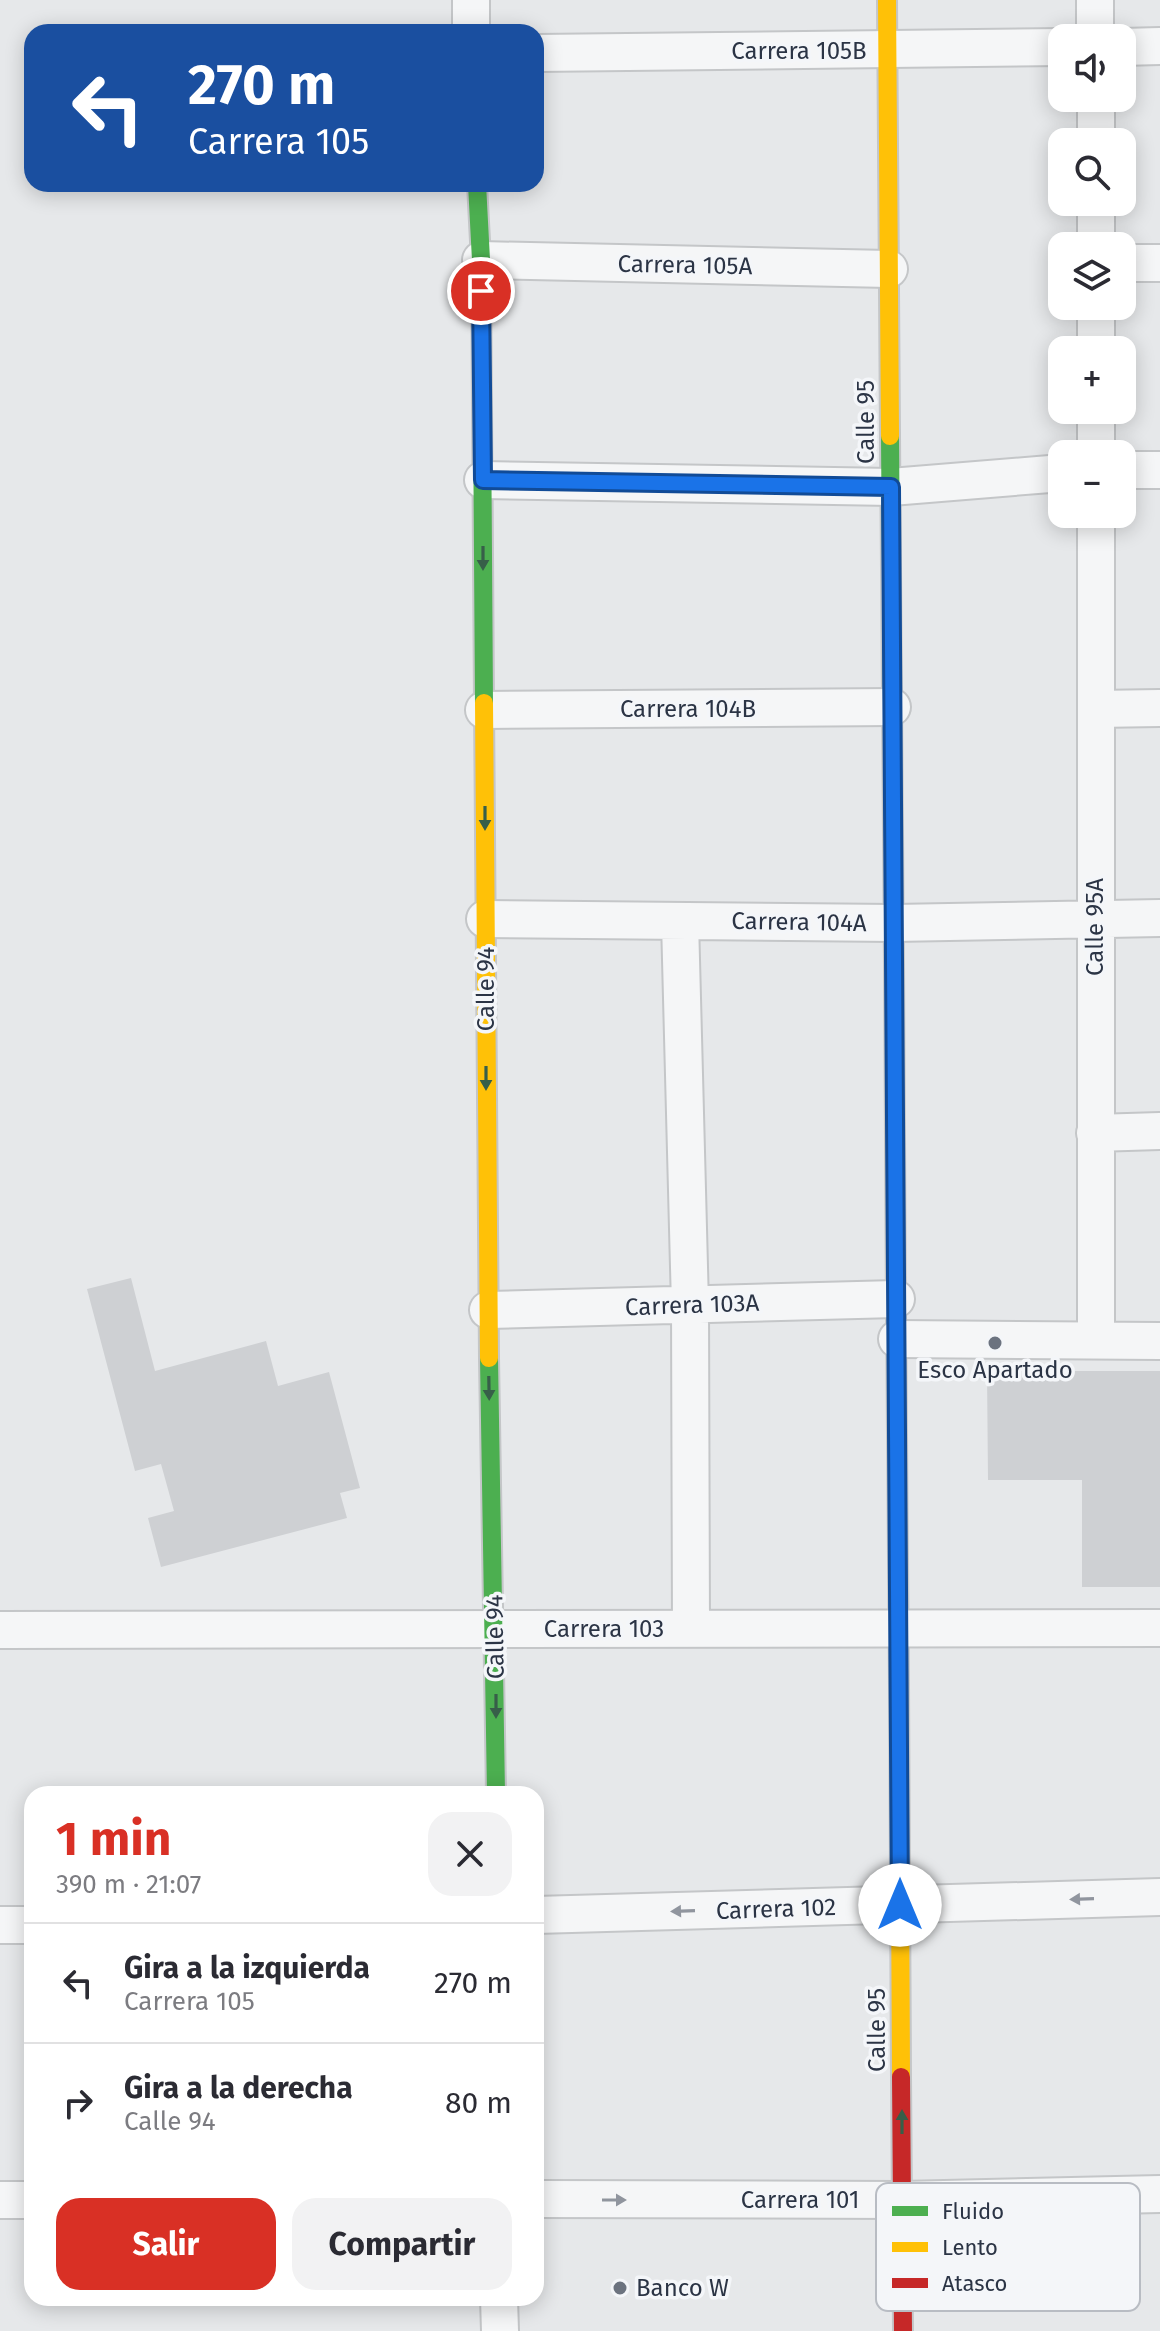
<!DOCTYPE html>
<html lang="es">
<head>
<meta charset="utf-8">
<style>
  body { margin:0; font-family:"Fira Sans",sans-serif; background:#f2f2f3; color:#2b2b33; height:100vh; display:flex; flex-direction:column; font-size:30px; white-space:nowrap }
  * { box-sizing:border-box; margin:0 }
  p { font-size:26px; color:#7c7c81 }
  .icon { flex:none; width:44px; height:44px; fill:none; stroke:currentColor; stroke-width:2; stroke-linecap:round; stroke-linejoin:round }
  .map { position:relative; flex:1; overflow:hidden }
  .panel { position:absolute; left:24px; top:1786px; width:520px; height:520px; display:flex; flex-direction:column; background:#fff; border-radius:24px; box-shadow:0 4px 20px #0003 }
  .panel>* { flex:none }
  .guide { position:absolute; left:24px; top:24px; width:520px; height:168px; border-radius:24px; box-shadow:0 4px 20px #0003; background:#1a4fa0; color:#fff; overflow:hidden }
  .fabs { position:absolute; left:1048px; top:24px; display:grid; gap:16px }
  .fabs a { display:grid; place-items:center; width:88px; height:88px; border-radius:16px; background:#fff; box-shadow:0 4px 20px #0003; font-size:40px }
  .pin { position:absolute; display:grid; place-items:center; width:68px; height:68px; color:#fff; margin:-34px; border:4px solid #fff; border-radius:50%; box-shadow:0 2px 8px #0007 }
  .me { position:absolute; width:88px; margin:-44px; rotate:0deg; stroke-linejoin:round; filter:drop-shadow(0 0 6px #0008) }
  .turn { display:flex; align-items:center; gap:28px; height:168px; padding:0 32px; font-size:36px }
  .turn .icon { width:104px; height:104px; stroke-width:2.5 }
  .turn b { display:block; font-size:56px; line-height:68px }
  .round { display:grid; place-items:center; flex:none; width:84px; height:84px; border-radius:24px; background:#f2f2f3 }
  .overview { display:flex; align-items:center; justify-content:space-between; height:136px; padding:0 32px }
  h1 { font-size:48px; font-weight:700; line-height:60px; color:#d93025 }
  .action { display:flex; gap:16px; margin-top:auto; padding:16px 32px }
  .action a { flex:1; height:92px; border-radius:24px; background:#d93025; color:#fff; font-size:32px; font-weight:700; line-height:92px; text-align:center }
  .action a+a { background:#f2f2f3; color:#2b2b33 }
  ul { padding:0; list-style:none }
  li { display:flex; align-items:center; gap:24px; height:120px; padding:0 32px; border-top:2px solid #e1e1e2 }
  li div { flex:1 }
  li b { display:block; font-size:30px }
  li em { font-style:normal }
  .map>svg:first-child { display:block }
  .building { fill:#ced0d3 }
  .lines { fill:none; stroke-linecap:round; stroke-linejoin:round }
  .street-casing { stroke:#c4c6c8; stroke-width:40 }
  .fast-casing { stroke:#c4c6c8; stroke-width:22 }
  .slow-casing { stroke:#c4c6c8; stroke-width:22 }
  .jam-casing { stroke:#c4c6c8; stroke-width:22 }
  .street { stroke:#f5f6f7; stroke-width:36 }
  .fast { stroke:#4caf50; stroke-width:18 }
  .slow { stroke:#ffc107; stroke-width:18 }
  .jam { stroke:#c62828; stroke-width:18 }
  .oneway { fill:#375f49 }
  .oneway2 { fill:#90959e }
  .route-casing { stroke:#114b97; stroke-width:20 }
  .route { stroke:#1a73e8; stroke-width:14 }
  .poi-dot { fill:#6c737f; stroke:#f4f6f9; stroke-width:3 }
  .labels { text-anchor:middle; dominant-baseline:central; stroke-width:7; stroke-linejoin:round; paint-order:stroke }
  .street-label { font-size:24px; fill:#2b3445; stroke:#f4f6f9 }
  .poi-label { font-size:24px; fill:#2b3445; stroke:#f4f6f9 }
  .key { fill:#f4f6f9; stroke:#b8bcc3; stroke-width:2 }
  .key-label { font-size:22px; fill:#2b3445 }
</style>
</head>
<body>
<div class="map">
<svg width="1160" height="2331" viewBox="0 0 1160 2331">
  <rect width="100%" height="100%" fill="#e6e8ea"/>
  <path class="building" d="M 131,1278 L 155,1371 L 266,1341 L 278,1386 L 329,1372 L 360,1488 L 340,1493 L 347,1518 L 161,1567 L 148,1518 L 174,1511 L 161,1464 L 135,1471 L 87,1289 Z
    M 987,1371 L 1160,1371 L 1160,1587 L 1082,1587 L 1082,1480 L 988,1480 Z"/>
  <g class="lines">
    <defs>
      <path id="street" d="M 471,0 L 471,32
        M 1095,0 L 1095,38
        M 1122,47 L 1160,46
        M 536,53 L 1062,47
        M 1096,98 L 1096,142
        M 1096,202 L 1096,246
        M 481,260 L 889,269
        M 1122,263 L 1160,263
        M 1096,306 L 1096,350
        M 1096,410 L 1096,454
        M 1122,470 L 1160,470
        M 483,480 L 891,487 L 1062,473
        M 1096,709 L 1160,708
        M 484,710 L 892,707
        M 485,919 L 894,923 L 1160,918
        M 680,921 L 690,1305 L 691,1629
        M 1095,1133 L 1160,1131
        M 488,1310 L 896,1299
        M 897,1339 L 1160,1341
        M 1096,1340 L 1096,514
        M 0,1630 L 1160,1628
        M 536,1915 L 1160,1897
        M 0,1925 L 32,1925
        M 536,2199 L 902,2200 L 1160,2194
        M 0,2200 L 32,2200
        M 499,2298 L 500,2331"/>
      <path id="fast" d="M 477,184 L 481,260 L 484,703
        M 890,436 L 894,965
        M 896,1310 L 899,1685
        M 489,1358 L 496,1794"/>
      <path id="slow" d="M 887,0 L 890,436
        M 484,703 L 489,1358
        M 899,1685 L 901,2077"/>
      <path id="jam" d="M 894,965 L 896,1310
        M 901,2077 L 903,2331"/>
    </defs>
    <use href="#street" class="street-casing"/>
    <use href="#fast" class="fast-casing"/>
    <use href="#slow" class="slow-casing"/>
    <use href="#jam" class="jam-casing"/>
    <use href="#street" class="street"/>
    <use href="#fast" class="fast"/>
    <use href="#slow" class="slow"/>
    <use href="#jam" class="jam"/>
  </g>
  <defs><path id="oneway-solid" d="M-6-.8H1V-3.2L6.5 0L1 3.2V.8H-6Z" transform="scale(2)"/></defs>
  <g class="oneway">
    <use href="#oneway-solid" transform="translate(483 558) rotate(90)"/>
    <use href="#oneway-solid" transform="translate(485 818) rotate(90)"/>
    <use href="#oneway-solid" transform="translate(486 1078) rotate(90)"/>
    <use href="#oneway-solid" transform="translate(489 1388) rotate(89)"/>
    <use href="#oneway-solid" transform="translate(496 1706) rotate(90)"/>
    <use href="#oneway-solid" transform="translate(902 2122) rotate(-90)"/>
  </g>
  <g class="oneway2">
    <use href="#oneway-solid" transform="translate(1082 1899) rotate(178)"/>
    <use href="#oneway-solid" transform="translate(683 1911) rotate(178)"/>
    <use href="#oneway-solid" transform="translate(614 2200)"/>
  </g>
  <g class="lines">
    <defs>
      <path id="route" d="M 481,291 L 483,480 L 891,487 L 900,1905"/>
    </defs>
    <use href="#route" class="route-casing"/>
    <use href="#route" class="route"/>
  </g>
  <g class="poi-dot">
    <circle cx="995" cy="1343" r="8"/>
    <circle cx="620" cy="2288" r="8"/>
  </g>
  <g class="labels">
    <g class="street-label">
      <text x="799" y="51">Carrera 105B</text>
      <text transform="translate(685 265) rotate(1)">Carrera 105A</text>
      <text transform="translate(866 422) rotate(-90)">Calle 95</text>
      <text x="688" y="709">Carrera 104B</text>
      <text transform="translate(799 922) rotate(1)">Carrera 104A</text>
      <text transform="translate(1095 927) rotate(-90)">Calle 95A</text>
      <text transform="translate(486 989) rotate(-90)">Calle 94</text>
      <text transform="translate(692 1305) rotate(-2)">Carrera 103A</text>
      <text x="604" y="1629">Carrera 103</text>
      <text transform="translate(495 1637) rotate(-91)">Calle 94</text>
      <text transform="translate(776 1909) rotate(-2)">Carrera 102</text>
      <text transform="translate(877 2030) rotate(-90)">Calle 95</text>
      <text x="800" y="2200">Carrera 101</text>
    </g>
    <g class="poi-label">
      <text x="995" y="1370">Esco Apartado</text>
      <text x="636" y="2288" text-anchor="start">Banco W</text>
    </g>
  </g>
  <rect x="876" y="2183" width="264" height="128" rx="12" class="key"/>
  <rect x="892" y="2206" width="36" height="10" fill="#4caf50"/>
  <rect x="892" y="2242" width="36" height="10" fill="#ffc107"/>
  <rect x="892" y="2278" width="36" height="10" fill="#c62828"/>
  <g class="key-label">
    <text x="942" y="2219">Fluido</text>
    <text x="942" y="2255">Lento</text>
    <text x="942" y="2291">Atasco</text>
  </g>
</svg>
<div class="fabs">
<a><svg class="icon" aria-label="sound" viewBox="0 0 24 24"><path d="M4 9h4l5-4v14l-5-4H4zM17 9q2 3 0 6"/></svg></a>
<a><svg class="icon" aria-label="search" viewBox="0 0 24 24"><circle cx="10" cy="10" r="6"/><path d="M15 15l6 6"/></svg></a>
<a><svg class="icon" aria-label="layers" viewBox="0 0 24 24"><path d="M12 4l9 5-9 5-9-5zM3 14l9 5 9-5"/></svg></a>
<a>+</a>
<a>−</a>
</div>
<div class="pin" style="left:481px;top:291px;background:#d93025"><svg class="icon" aria-label="arrive" viewBox="0 0 24 24"><path d="M6 21V4h12l-3 4 3 4H6"/></svg></div>
<svg class="me" style="left:900px;top:1905px" viewBox="-20 -20 40 40"><circle r="19" fill="#fff"/><path d="M0-13L10 11 0 6-10 11z" fill="#1a73e8"/></svg>
<div class="guide">
<div class="turn"><svg class="icon" aria-label="left" viewBox="0 0 24 24"><path d="M17 20v-9H6M10 6l-5 5 5 5"/></svg><div><b>270 m</b>Carrera 105</div></div>
</div>
<section class="panel">
<div class="overview"><div><h1>1 min</h1><p>390 m · 21:07</p></div><a class="round"><svg class="icon" aria-label="close" viewBox="0 0 24 24"><path d="M6 6l12 12M18 6L6 18"/></svg></a></div>
<ul>
<li><svg class="icon" aria-label="left" viewBox="0 0 24 24"><path d="M17 20v-9H6M10 6l-5 5 5 5"/></svg><div><b>Gira a la izquierda</b><p>Carrera 105</p></div><em>270 m</em></li>
<li><svg class="icon" aria-label="right" viewBox="0 0 24 24"><path d="M7 20v-9h11M14 6l5 5-5 5"/></svg><div><b>Gira a la derecha</b><p>Calle 94</p></div><em>80 m</em></li>
</ul>
<div class="action"><a>Salir</a><a>Compartir</a></div>
</section>
</div>
</body>
</html>
